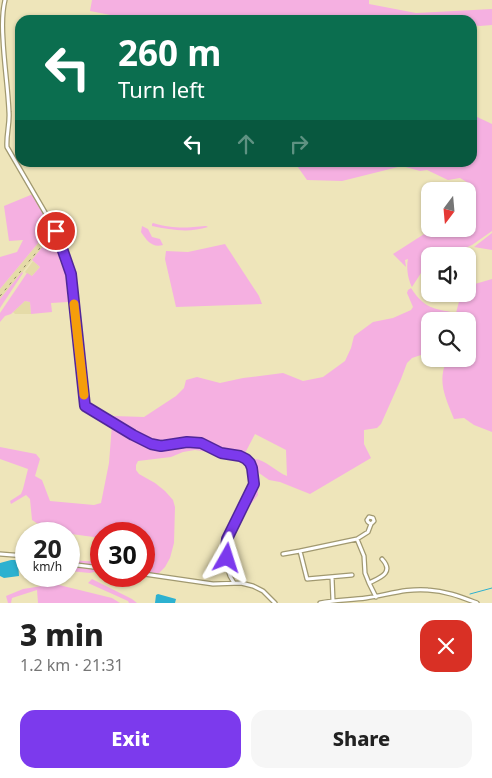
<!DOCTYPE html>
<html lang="en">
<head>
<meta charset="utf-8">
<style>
  body { margin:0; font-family:"Noto Sans",sans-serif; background:#f6f6f6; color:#222; height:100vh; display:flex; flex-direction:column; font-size:19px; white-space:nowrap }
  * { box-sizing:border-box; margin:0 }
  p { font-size:16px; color:#767676 }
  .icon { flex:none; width:28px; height:28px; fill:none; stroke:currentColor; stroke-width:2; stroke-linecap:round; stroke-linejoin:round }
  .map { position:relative; height:603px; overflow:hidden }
  .side { display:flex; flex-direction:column; background:#fff; flex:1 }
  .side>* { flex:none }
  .top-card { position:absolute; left:15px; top:15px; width:462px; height:152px; border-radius:15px; box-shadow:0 1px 4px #0004; background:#0b6e4f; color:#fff; overflow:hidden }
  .needle { width:32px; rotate:196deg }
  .fabs { position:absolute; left:421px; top:182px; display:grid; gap:10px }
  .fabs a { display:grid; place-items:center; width:55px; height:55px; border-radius:10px; background:#fff; box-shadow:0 1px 4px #0004; font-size:25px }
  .speed { position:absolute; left:15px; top:522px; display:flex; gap:10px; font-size:25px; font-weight:700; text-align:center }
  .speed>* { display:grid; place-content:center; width:65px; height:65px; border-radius:50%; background:#fff; box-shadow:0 1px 4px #0004; line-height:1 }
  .speed small { font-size:12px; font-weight:400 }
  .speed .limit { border:8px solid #d22; background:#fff; color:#111 }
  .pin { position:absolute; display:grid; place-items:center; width:42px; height:42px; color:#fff; margin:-21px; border:2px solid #fff; border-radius:50%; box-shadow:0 1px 5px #0007 }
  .me { position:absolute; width:55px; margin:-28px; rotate:6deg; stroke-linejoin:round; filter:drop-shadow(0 0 4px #0008) }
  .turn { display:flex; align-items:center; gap:18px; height:105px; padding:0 20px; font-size:22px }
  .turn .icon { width:65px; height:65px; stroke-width:2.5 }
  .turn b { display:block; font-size:35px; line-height:42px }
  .lanes { display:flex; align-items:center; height:48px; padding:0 20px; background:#0003; justify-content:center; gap:25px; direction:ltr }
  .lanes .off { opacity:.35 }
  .round { display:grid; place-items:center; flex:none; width:52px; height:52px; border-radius:15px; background:#f6f6f6 }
  .summary { display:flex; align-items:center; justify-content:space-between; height:85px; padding:0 20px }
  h1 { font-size:30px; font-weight:800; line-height:38px }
  .action { display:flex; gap:10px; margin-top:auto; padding:10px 20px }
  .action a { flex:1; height:58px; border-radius:15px; background:#7c3aed; color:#fff; font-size:20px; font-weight:800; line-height:58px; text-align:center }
  .action a+a { background:#f6f6f6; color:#222 }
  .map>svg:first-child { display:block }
  .built { fill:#e5dba8 }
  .green { fill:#f5b0e1 }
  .water { fill:#2db1d0 }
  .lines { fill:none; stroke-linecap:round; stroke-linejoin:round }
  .stream { stroke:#2db1d0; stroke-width:1 }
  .minor-casing { stroke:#a19970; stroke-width:5.5 }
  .minor { stroke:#fff; stroke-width:3 }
  .rail { stroke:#857f62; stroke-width:1; stroke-dasharray:2.5 5; stroke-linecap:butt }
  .route-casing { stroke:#51269a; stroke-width:12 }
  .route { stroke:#7c3aed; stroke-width:9 }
  .slow { stroke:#f59e0b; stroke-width:9 }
</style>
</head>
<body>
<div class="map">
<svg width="492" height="603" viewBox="0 0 492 603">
  <rect width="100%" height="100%" fill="#eee5ba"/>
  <path class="built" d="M 45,237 L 48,239 L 44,246 L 0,299 L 0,289 L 39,242 Z
    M 33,261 L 40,267 L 31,277 L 25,272 Z
    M 25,301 L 30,302 L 31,314 L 15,314 L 13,312 Z"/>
  <path class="green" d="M 92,0 L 369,0 L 369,4 L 416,13 L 492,9 L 492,25 L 480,26 L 473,25 L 472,20 L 136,20 L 90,11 Z
    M 473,115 L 492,124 L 492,231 L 472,245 L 448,256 L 430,256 L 430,265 L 421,273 L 412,287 C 408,280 406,267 408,259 L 405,260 L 406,267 L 393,254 L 432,229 L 468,229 L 468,191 L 464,191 L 470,184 L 460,178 L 448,180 L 427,170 L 420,171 L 402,166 L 342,181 L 307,180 L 295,163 L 472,162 Z
    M 33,194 L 55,232 L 61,248 L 59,250 L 61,254 L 63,255 L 59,259 L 65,273 L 68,302 L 51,303 L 52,312 L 31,314 L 30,302 L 25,301 L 11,314 L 5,316 L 0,322 L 0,313 L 27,273 L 32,276 L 40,267 L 32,260 L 47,241 L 48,239 L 45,238 L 39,242 L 0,289 L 0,257 L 17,252 L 23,240 L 9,241 L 4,206 Z
    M 153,223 C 174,229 185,228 206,226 L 208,227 C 189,233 171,230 152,226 L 152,224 Z
    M 142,226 L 148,229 L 152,237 L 160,239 L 163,245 C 152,248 147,241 141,232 Z
    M 492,233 L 492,250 L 474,247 Z
    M 225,244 L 259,296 L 262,304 L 176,307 L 165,259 L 166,251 L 188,252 Z
    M 22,272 L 23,273 L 0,308 L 0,299 Z
    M 492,279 L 492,432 L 474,425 L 464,418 L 454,419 C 445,396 437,382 447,359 L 468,359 L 468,321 L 430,321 L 430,346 L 424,354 L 412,358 L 407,363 L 401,379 L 381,424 L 377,428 L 364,430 L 364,444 L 371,458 L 310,494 L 280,482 L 269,480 L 259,473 L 249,460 C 262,455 275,472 287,476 L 286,450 L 255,434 L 243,457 L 195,450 L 183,452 L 171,457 L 138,461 L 136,465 L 136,470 L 139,474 L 155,483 L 165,491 L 173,500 L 175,507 L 174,543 L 170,558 L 165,567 L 158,574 L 144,572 L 144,534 L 101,534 L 101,538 L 49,531 L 32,520 L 30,499 L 26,495 L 11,504 L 10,501 L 21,494 L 23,489 L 28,469 L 0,459 L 0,447 L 36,454 L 40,459 L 35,476 L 42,480 L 50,501 L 94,505 L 101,503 L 109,463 L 112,424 L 114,416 L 144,417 L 176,396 L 184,388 L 186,380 L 197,377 L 220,383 L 243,378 L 283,373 L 303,381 L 323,377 L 345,361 L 351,348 L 354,336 L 373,322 L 393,318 L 411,310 L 413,307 L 407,293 L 408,290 L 411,288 C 425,309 432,308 456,313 L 461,294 L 468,294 L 468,286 Z
    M 257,482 L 258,495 L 243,514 L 242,513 L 255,489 L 255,483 Z
    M 69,560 L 101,562 L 101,570 L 90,573 L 69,571 Z
    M 92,579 L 132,599 L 137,603 L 129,603 L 128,601 L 88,583 Z
    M 55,584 L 112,598 L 120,603 L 38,603 L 37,590 L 12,598 L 11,603 L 8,603 L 6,596 L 23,589 Z"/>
  <path class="water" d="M 11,560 L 17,560 L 18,561 L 19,576 L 4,578 L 0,576 L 0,563 Z
    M 158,594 L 176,599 L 175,603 L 155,603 L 156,595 Z"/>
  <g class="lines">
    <path class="stream" d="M 470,594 L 492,588"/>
    <defs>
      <path id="minor" d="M 5,0 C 2,13 2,25 3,39 C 4,63 8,88 9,112 C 10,124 6,135 7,147 L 46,214 L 56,231 L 71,274 L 85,406 L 133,435 L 151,444 L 161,446 L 187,442 L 201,443 L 221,453 L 239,456 L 246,459 L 250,463 L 252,468 L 254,485 L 226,543 L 228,570 L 230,576 L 234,583
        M 300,551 L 307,579 L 352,575
        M 0,554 L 26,556
        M 283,554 L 300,551 L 357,539
        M 69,564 L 101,568
        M 144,574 L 213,584 L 241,583 L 253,586 L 263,591 L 275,603
        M 332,577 L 333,601
        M 369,583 L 365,573 L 364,556 L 357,539 L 368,532 L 371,524 L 374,521 L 373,518 L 369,517 L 367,520 L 368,522 L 371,524
        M 376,597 L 369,583 C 379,578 395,573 382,559
        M 320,603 C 335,600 351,600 366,598 C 387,595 407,588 428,590 C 446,591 461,597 477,603"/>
    </defs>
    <use href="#minor" class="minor-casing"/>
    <use href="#minor" class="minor"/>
    <path class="rail" d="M 0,296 L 45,242"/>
  </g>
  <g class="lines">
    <defs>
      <path id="route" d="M 56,231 L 71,274 L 85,406 L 133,435 L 151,444 L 161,446 L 187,442 L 201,443 L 221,453 L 240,456 L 246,459 L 250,463 L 252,468 L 254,484 L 227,539 L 226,547 L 227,558"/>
    </defs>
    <use href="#route" class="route-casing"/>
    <use href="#route" class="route"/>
    <path class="slow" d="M 74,304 L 84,395"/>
  </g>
</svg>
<div class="fabs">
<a><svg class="needle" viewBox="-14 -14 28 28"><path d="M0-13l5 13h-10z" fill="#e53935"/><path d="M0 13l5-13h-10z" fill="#767676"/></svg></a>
<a><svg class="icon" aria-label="sound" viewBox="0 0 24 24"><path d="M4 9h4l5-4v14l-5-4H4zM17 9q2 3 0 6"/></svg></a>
<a><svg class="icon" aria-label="search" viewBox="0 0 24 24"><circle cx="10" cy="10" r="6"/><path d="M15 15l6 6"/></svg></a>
</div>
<div class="speed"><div>20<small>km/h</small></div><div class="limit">30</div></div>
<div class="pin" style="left:56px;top:231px;background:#d93025"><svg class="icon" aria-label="arrive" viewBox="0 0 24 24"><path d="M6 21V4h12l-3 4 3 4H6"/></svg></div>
<svg class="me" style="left:227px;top:558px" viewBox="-20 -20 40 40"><path d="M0-17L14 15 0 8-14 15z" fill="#7c3aed" stroke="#fff" stroke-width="4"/></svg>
<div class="top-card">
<div class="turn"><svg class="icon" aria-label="left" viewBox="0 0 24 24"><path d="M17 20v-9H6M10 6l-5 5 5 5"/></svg><div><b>260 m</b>Turn left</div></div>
<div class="lanes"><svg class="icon" aria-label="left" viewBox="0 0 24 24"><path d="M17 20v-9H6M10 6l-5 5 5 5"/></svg><svg class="icon off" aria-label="ahead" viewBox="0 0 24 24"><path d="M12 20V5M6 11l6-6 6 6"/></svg><svg class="icon off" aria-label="right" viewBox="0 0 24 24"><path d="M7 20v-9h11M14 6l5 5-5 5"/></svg></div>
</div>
</div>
<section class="side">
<div class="summary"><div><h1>3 min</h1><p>1.2 km · 21:31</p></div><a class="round" style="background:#d93025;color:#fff"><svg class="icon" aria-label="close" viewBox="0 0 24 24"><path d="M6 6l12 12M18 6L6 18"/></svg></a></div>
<div class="action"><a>Exit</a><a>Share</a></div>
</section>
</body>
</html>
